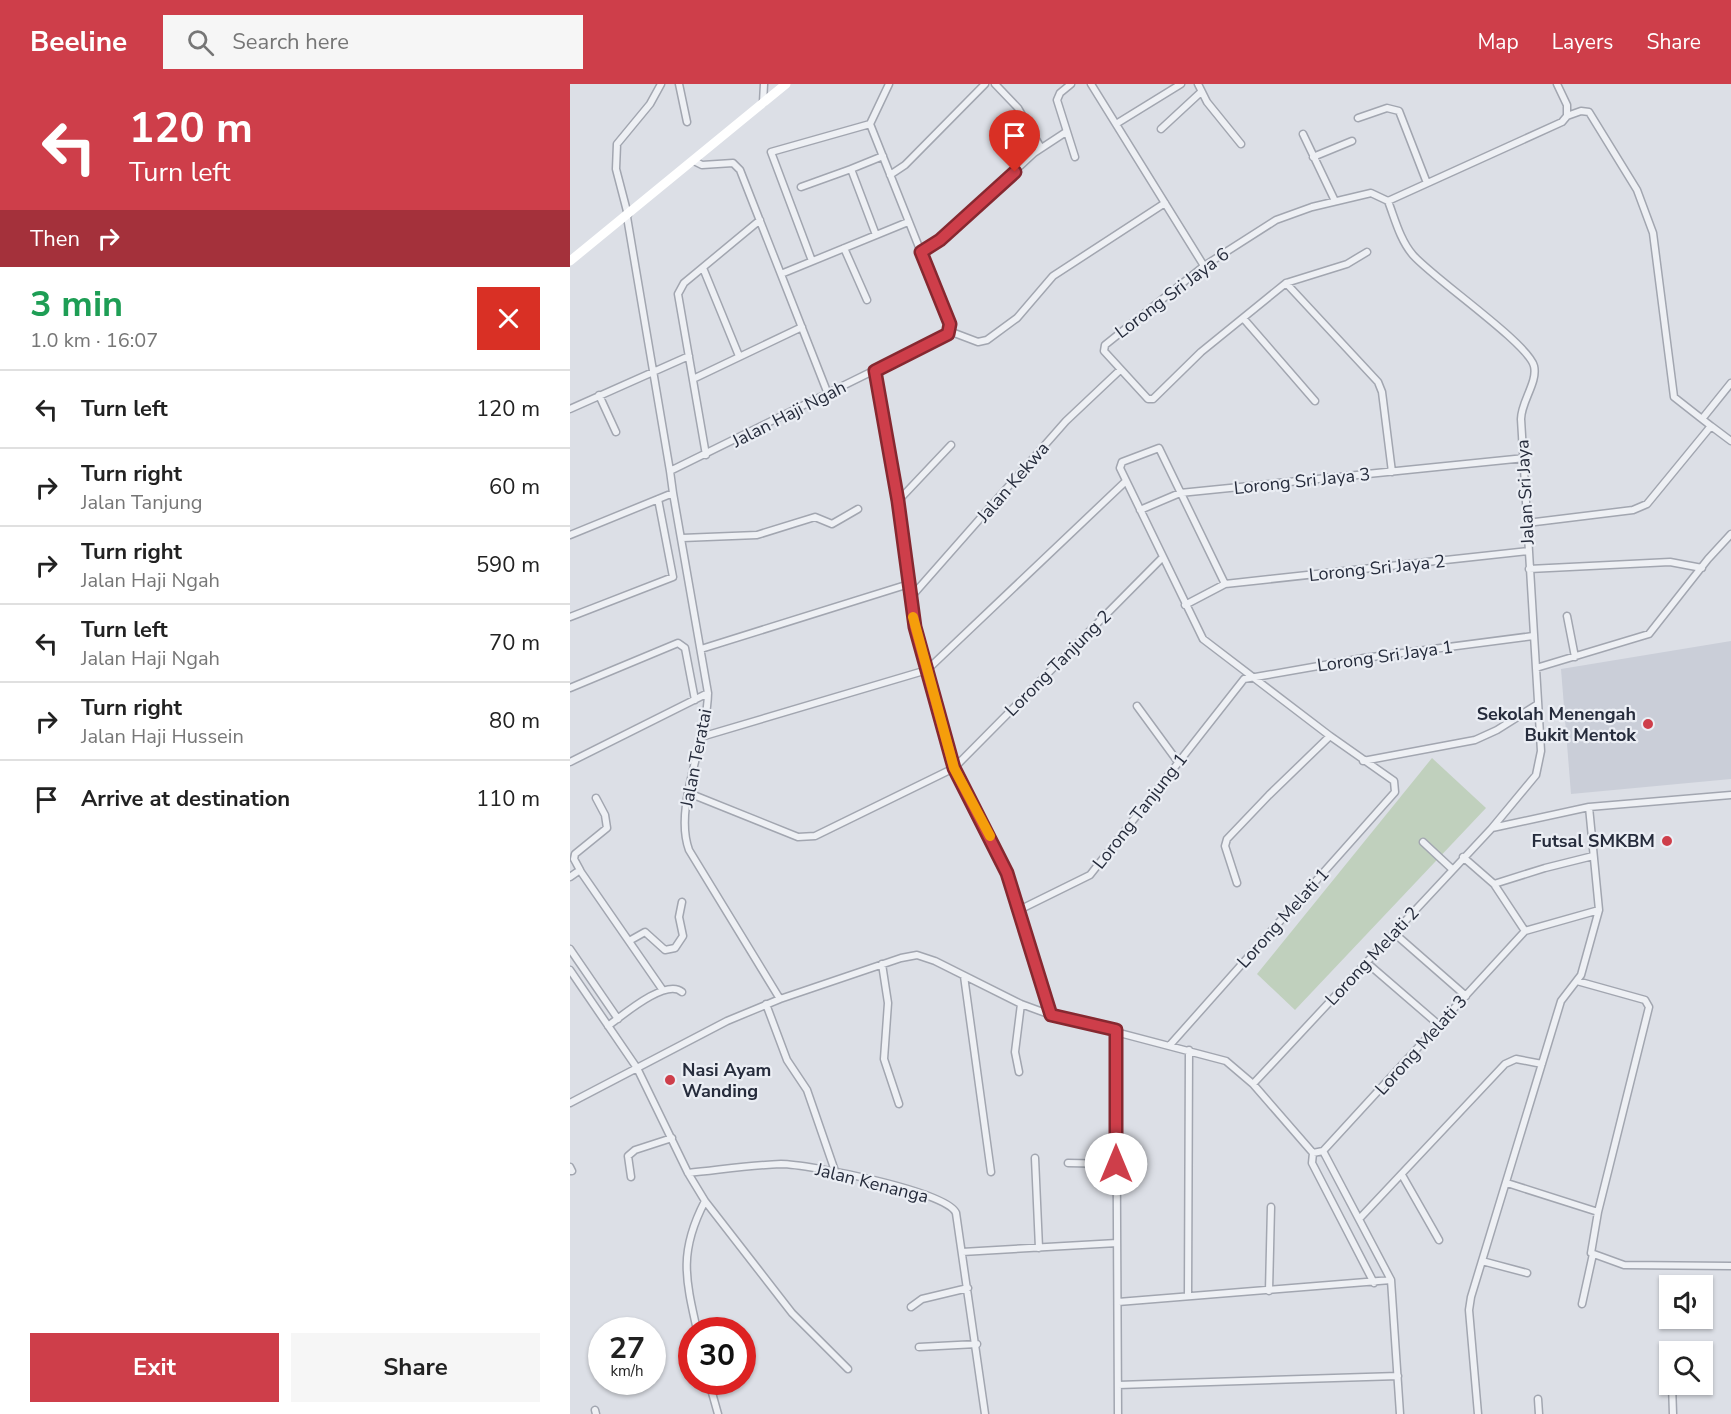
<!DOCTYPE html>
<html lang="en">
<head>
<meta charset="utf-8">
<style>
  body { margin:0; font-family:"Nunito Sans",sans-serif; background:#f6f6f6; color:#222; height:100vh; display:flex; flex-direction:column; font-size:22px; white-space:nowrap }
  * { box-sizing:border-box; margin:0 }
  p { font-size:20px; color:#767676 }
  .icon { flex:none; width:33px; height:33px; fill:none; stroke:currentColor; stroke-width:2; stroke-linecap:round; stroke-linejoin:round }
  .map { position:relative; flex:1; overflow:hidden }
  .sheet { display:flex; flex-direction:column; background:#fff; width:570px }
  .sheet>* { flex:none }
  .top-card { background:#ce3e4a; color:#fff; overflow:hidden }
  .fabs { position:absolute; left:1089px; top:1191px; display:grid; gap:12px }
  .fabs a { display:grid; place-items:center; width:54px; height:54px; border-radius:0px; background:#fff; box-shadow:0 2px 4px #0004; font-size:30px }
  .speed { position:absolute; left:18px; top:1233px; display:flex; gap:12px; font-size:30px; font-weight:700; text-align:center }
  .speed>* { display:grid; place-content:center; width:78px; height:78px; border-radius:50%; background:#fff; box-shadow:0 2px 4px #0004; line-height:1 }
  .speed small { font-size:15px; font-weight:400 }
  .speed .limit { border:9px solid #d22; background:#fff; color:#111 }
  .pin { position:absolute; display:grid; place-items:center; width:51px; height:51px; color:#fff; margin:-62px -26px; border-radius:50% 50% 50% 0; rotate:-45deg; box-shadow:0 0 6px #0007 }
  .pin .icon { rotate:45deg }
  .me { position:absolute; width:66px; margin:-33px; rotate:0deg; stroke-linejoin:round; filter:drop-shadow(0 0 4px #0008) }
  .turn { display:flex; align-items:center; gap:21px; height:126px; padding:0 30px; font-size:27px }
  .turn .icon { width:78px; height:78px; stroke-width:2.5 }
  .turn b { display:block; font-size:42px; line-height:51px }
  .then { display:flex; align-items:center; height:57px; padding:0 30px; background:#0003; gap:12px; font-size:22px }
  .round { display:grid; place-items:center; flex:none; width:63px; height:63px; border-radius:0px; background:#f6f6f6 }
  .summary { display:flex; align-items:center; justify-content:space-between; height:102px; padding:0 30px }
  h1 { font-size:36px; font-weight:700; line-height:45px; color:#1e9e55 }
  .primary-button { display:flex; gap:12px; margin-top:auto; padding:12px 30px }
  .primary-button a { flex:1; height:69px; border-radius:0px; background:#ce3e4a; color:#fff; font-size:24px; font-weight:700; line-height:69px; text-align:center }
  .primary-button a+a { background:#f6f6f6; color:#222 }
  ul { padding:0; list-style:none }
  li { display:flex; align-items:center; gap:18px; height:78px; padding:0 30px; border-top:2px solid #e0e0e0 }
  li div { flex:1 }
  li b { display:block; font-size:22px }
  li em { font-style:normal }
  header { display:flex; align-items:center; gap:36px; box-sizing:border-box; height:84px; padding:0 30px; background:#ce3e4a; color:#fff }
  header strong { font-size:28px }
  nav { display:flex; gap:33px; margin-inline-start:auto; font-size:21px }
  .search { width:420px; height:54px; background:#f6f6f6; display:flex; align-items:center; gap:15px; box-sizing:border-box; padding:0 21px; border-radius:0px; color:#767676; font-size:22px }
  main { display:flex; flex:1; min-height:0 }
  .map>svg:first-child { display:block }
  .built { fill:#caced8 }
  .green { fill:#c0d0bd }
  .lines { fill:none; stroke-linecap:round; stroke-linejoin:round }
  .street-casing { stroke:#a2a6b0; stroke-width:9 }
  .street { stroke:#eef0f4; stroke-width:6 }
  .secondary { stroke:#fff; stroke-width:9 }
  .route-casing { stroke:#862830; stroke-width:15 }
  .route { stroke:#ce3e4a; stroke-width:10 }
  .slow { stroke:#f59e0b; stroke-width:10 }
  .poi-dot { fill:#ce3e4a; stroke:#ebeef4; stroke-width:2 }
  .labels { text-anchor:middle; dominant-baseline:central; stroke-width:4.5; stroke-linejoin:round; paint-order:stroke }
  .street-label { font-size:18px; fill:#262c3c; stroke:#ebeef4 }
  .poi-label { font-size:18px; font-weight:bold; fill:#262c3c; stroke:#ebeef4; text-anchor:end }
</style>
</head>
<body>
<header>
<strong>Beeline</strong>
<div class="search"><svg class="icon" aria-label="search" viewBox="0 0 24 24"><circle cx="10" cy="10" r="6"/><path d="M15 15l6 6"/></svg>Search here</div>
<nav><a>Map</a><a>Layers</a><a>Share</a></nav>
</header>
<main>
<section class="sheet">
<div class="top-card">
<div class="turn"><svg class="icon" aria-label="left" viewBox="0 0 24 24"><path d="M17 20v-9H6M10 6l-5 5 5 5"/></svg><div><b>120 m</b>Turn left</div></div>
<div class="then">Then<svg class="icon" aria-label="right" viewBox="0 0 24 24"><path d="M7 20v-9h11M14 6l5 5-5 5"/></svg></div>
</div>
<div class="summary"><div><h1>3 min</h1><p>1.0 km · 16:07</p></div><a class="round" style="background:#d93025;color:#fff"><svg class="icon" aria-label="close" viewBox="0 0 24 24"><path d="M6 6l12 12M18 6L6 18"/></svg></a></div>
<ul>
<li><svg class="icon" aria-label="left" viewBox="0 0 24 24"><path d="M17 20v-9H6M10 6l-5 5 5 5"/></svg><div><b>Turn left</b></div><em>120 m</em></li>
<li><svg class="icon" aria-label="right" viewBox="0 0 24 24"><path d="M7 20v-9h11M14 6l5 5-5 5"/></svg><div><b>Turn right</b><p>Jalan Tanjung</p></div><em>60 m</em></li>
<li><svg class="icon" aria-label="right" viewBox="0 0 24 24"><path d="M7 20v-9h11M14 6l5 5-5 5"/></svg><div><b>Turn right</b><p>Jalan Haji Ngah</p></div><em>590 m</em></li>
<li><svg class="icon" aria-label="left" viewBox="0 0 24 24"><path d="M17 20v-9H6M10 6l-5 5 5 5"/></svg><div><b>Turn left</b><p>Jalan Haji Ngah</p></div><em>70 m</em></li>
<li><svg class="icon" aria-label="right" viewBox="0 0 24 24"><path d="M7 20v-9h11M14 6l5 5-5 5"/></svg><div><b>Turn right</b><p>Jalan Haji Hussein</p></div><em>80 m</em></li>
<li><svg class="icon" aria-label="arrive" viewBox="0 0 24 24"><path d="M6 21V4h12l-3 4 3 4H6"/></svg><div><b>Arrive at destination</b></div><em>110 m</em></li>
</ul>
<div class="primary-button"><a>Exit</a><a>Share</a></div>
</section>
<div class="map">
<svg width="1161" height="1330" viewBox="0 0 1161 1330">
  <rect width="100%" height="100%" fill="#dcdfe6"/>
  <path class="built" d="M 1161,557 L 1161,695 L 1001,710 L 991,585 Z"/>
  <path class="green" d="M 862,674 L 916,724 L 725,926 L 687,890 Z"/>
  <g class="lines">
    <defs>
      <path id="street" d="M 109,0 L 117,38
        M 425,0 L 448,24 L 471,64
        M 501,0 L 490,9 L 487,16 L 505,73
        M 521,0 L 634,182
        M 628,0 L 637,18 L 671,60
        M 193,19 L 194,0
        M 997,32 L 1011,27 L 1019,28 L 1067,106 L 1083,149 L 1104,313 L 1132,335
        M 788,34 L 817,24 L 829,27 L 857,99
        M 300,40 L 319,0
        M 546,40 L 611,0
        M 591,45 L 631,8
        M 733,50 L 765,117
        M 743,73 L 782,57
        M 124,77 L 132,81 L 163,79 L 170,86 L 258,310
        M 320,91 L 335,81 L 415,0
        M 231,103 L 281,85
        M 818,117 L 992,38 L 997,32 L 997,21 L 987,0
        M 58,131 L 46,85 L 47,60 L 80,20 L 91,0
        M 57,133 L 100,387
        M 306,151 L 281,85 L 313,72
        M 274,164 L 297,216
        M 351,168 L 370,156 L 464,69 L 496,48
        M 797,168 L 777,180 L 716,199 L 631,268 L 583,315 L 578,315 L 534,267 L 535,261 L 634,182 L 706,136 L 742,123 L 801,109 L 818,117
        M 133,184 L 169,272
        M 211,190 L 338,138
        M 716,199 L 808,298 L 812,308 L 822,388
        M 673,234 L 745,317
        M 379,247 L 408,258 L 417,256 L 447,234 L 483,192 L 595,119
        M 305,287 L 328,417 L 345,543 L 384,684 L 431,775 L 481,931
        M 123,295 L 232,243
        M 29,311 L 46,348
        M 0,325 L 119,272
        M 1141,342 L 1161,357
        M 136,371 L 108,210 L 114,199 L 190,136
        M 103,409 L 138,609 C 137,658 103,722 119,766 L 210,915
        M 328,417 L 381,361
        M 570,426 L 610,409 L 955,374
        M 957,439 L 1063,426 L 1077,420 L 1141,342 L 1132,335 L 1161,299
        M 0,451 L 103,409 L 100,387 L 378,250 L 378,236 L 300,40 L 201,68 L 242,177
        M 112,454 L 187,451 L 245,433 L 262,440 L 288,425
        M 959,485 L 1100,478 L 1132,484
        M 655,500 L 589,364 L 552,378 L 550,384 L 633,555 L 760,652
        M 341,513 L 496,337 L 549,287
        M 615,521 L 655,500 L 958,467
        M 997,532 L 1005,573
        M 0,533 L 103,493 L 88,415
        M 131,565 L 339,500
        M 966,584 L 1079,550 L 1138,475 L 1161,450
        M 0,604 L 108,559 L 115,564 L 125,616
        M 567,622 L 608,678
        M 131,653 L 357,586 L 556,397
        M 793,677 L 905,656 L 927,646 L 968,620
        M 0,678 L 138,609
        M 120,706 L 126,712 L 228,753 L 245,752 L 384,684 L 592,474
        M 922,744 L 1019,723 L 1161,711
        M 853,758 L 882,785
        M 893,773 L 924,800 L 955,847
        M 10,786 L 4,775 L 5,770 L 37,744 L 35,731 L 26,714
        M 0,793 L 10,786 L 11,788 L 92,905
        M 924,800 L 975,784 L 1023,772
        M 449,826 L 520,791 L 674,595 L 794,574 L 963,552
        M 955,847 L 1029,826 L 1019,723
        M 824,849 L 896,912
        M 59,857 L 75,848 L 95,866 L 105,864 L 113,852 L 109,833 L 112,818
        M 0,865 L 48,935
        M 796,878 L 869,941
        M 312,880 L 318,919 L 314,975 L 329,1020
        M 0,886 L 67,984 L 118,1089 L 135,1117 C 109,1167 115,1193 127,1246
        M 394,892 L 421,1088
        M 1007,897 L 1075,916 L 1079,923 L 1028,1128 L 1021,1169 L 1054,1181 L 1161,1182
        M 196,920 L 217,976 L 237,1006 L 265,1087
        M 38,942 C 53,931 96,894 112,908
        M 546,946 L 548,1330
        M 600,961 L 825,708 L 824,697 L 760,652 L 699,711 L 657,755 L 655,762 L 667,799
        M 449,988 L 445,968 L 451,920
        M 683,1000 L 922,744 L 966,691 L 971,667 L 951,335 C 951,318 968,298 964,282 C 958,259 864,195 843,171 C 830,156 825,135 818,117
        M 0,1019 L 157,937 L 210,915 L 331,874 L 347,871 L 365,877 L 451,920 L 481,931 L 656,977 L 683,1000 L 743,1069
        M 753,1067 L 821,1196 L 830,1330
        M 743,1069 L 753,1067 L 955,847
        M 743,1069 L 742,1079 L 804,1199
        M 465,1074 L 469,1164
        M 498,1079 L 546,1080
        M 0,1083 L 2,1087 L 0,1087
        M 118,1089 C 149,1086 180,1081 211,1080 C 237,1080 377,1107 386,1129 L 415,1330
        M 832,1091 L 869,1156
        M 61,1093 L 58,1072 L 65,1066 L 102,1054
        M 937,1099 L 1028,1128
        M 135,1117 L 222,1229 L 278,1285
        M 790,1134 L 935,980 L 946,975 L 972,980
        M 392,1168 L 547,1159
        M 912,1177 L 957,1189
        M 699,1207 L 701,1123
        M 618,1212 L 619,966
        M 548,1218 L 821,1196
        M 1012,1220 L 1023,1170
        M 341,1223 L 352,1215 L 398,1204
        M 349,1263 L 407,1260
        M 139,1298 L 148,1330
        M 1102,1300 L 1103,1330
        M 548,1301 L 828,1292
        M 968,1315 L 969,1330
        M 25,1326 L 26,1330
        M 908,1330 L 899,1226 L 901,1213 L 991,917 L 1011,891 L 1029,826"/>
    </defs>
    <use href="#street" class="street-casing"/>
    <use href="#street" class="street"/>
    <path class="secondary" d="M 0,177 L 216,0"/>
  </g>
  <g class="lines">
    <defs>
      <path id="route" d="M 445,88 L 370,156 L 351,168 L 380,240 L 378,250 L 305,287 L 328,417 L 345,543 L 384,684 L 437,789 L 481,931 L 546,946 L 546,1080"/>
    </defs>
    <use href="#route" class="route-casing"/>
    <use href="#route" class="route"/>
    <path class="slow" d="M 343,533 L 384,684 L 420,752"/>
  </g>
  <g class="poi-dot">
    <circle cx="1078" cy="640" r="6"/>
    <circle cx="1097" cy="757" r="6"/>
    <circle cx="100" cy="996" r="6"/>
  </g>
  <g class="labels">
    <g class="street-label">
      <text transform="translate(602 209) rotate(-37)">Lorong Sri Jaya 6</text>
      <text transform="translate(219 330) rotate(-27)">Jalan Haji Ngah</text>
      <text transform="translate(732 397) rotate(-6)">Lorong Sri Jaya 3</text>
      <text transform="translate(443 398) rotate(-49)">Jalan Kekwa</text>
      <text transform="translate(955 408) rotate(-93)">Jalan Sri Jaya</text>
      <text transform="translate(807 484) rotate(-6)">Lorong Sri Jaya 2</text>
      <text transform="translate(815 572) rotate(-8)">Lorong Sri Jaya 1</text>
      <text transform="translate(488 579) rotate(-45)">Lorong Tanjung 2</text>
      <text transform="translate(126 674) rotate(-79)">Jalan Teratai</text>
      <text transform="translate(570 727) rotate(-52)">Lorong Tanjung 1</text>
      <text transform="translate(713 834) rotate(-48)">Lorong Melati 1</text>
      <text transform="translate(802 872) rotate(-47)">Lorong Melati 2</text>
      <text transform="translate(851 961) rotate(-48)">Lorong Melati 3</text>
      <text transform="translate(302 1099) rotate(14)">Jalan Kenanga</text>
    </g>
    <g class="poi-label">
      <text x="1066" y="630">Sekolah Menengah<tspan x="1066" dy="21">Bukit Mentok</tspan></text>
      <text x="1085" y="757">Futsal SMKBM</text>
      <text x="112" y="986" text-anchor="start">Nasi Ayam<tspan x="112" dy="21">Wanding</tspan></text>
    </g>
  </g>
</svg>
<div class="fabs">
<a><svg class="icon" aria-label="sound" viewBox="0 0 24 24"><path d="M4 9h4l5-4v14l-5-4H4zM17 9q2 3 0 6"/></svg></a>
<a><svg class="icon" aria-label="search" viewBox="0 0 24 24"><circle cx="10" cy="10" r="6"/><path d="M15 15l6 6"/></svg></a>
</div>
<div class="speed"><div>27<small>km/h</small></div><div class="limit">30</div></div>
<div class="pin" style="left:445px;top:88px;background:#d93025"><svg class="icon" aria-label="arrive" viewBox="0 0 24 24"><path d="M6 21V4h12l-3 4 3 4H6"/></svg></div>
<svg class="me" style="left:546px;top:1080px" viewBox="-20 -20 40 40"><circle r="19" fill="#fff"/><path d="M0-13L10 11 0 6-10 11z" fill="#ce3e4a"/></svg>
</div>
</main>
</body>
</html>
